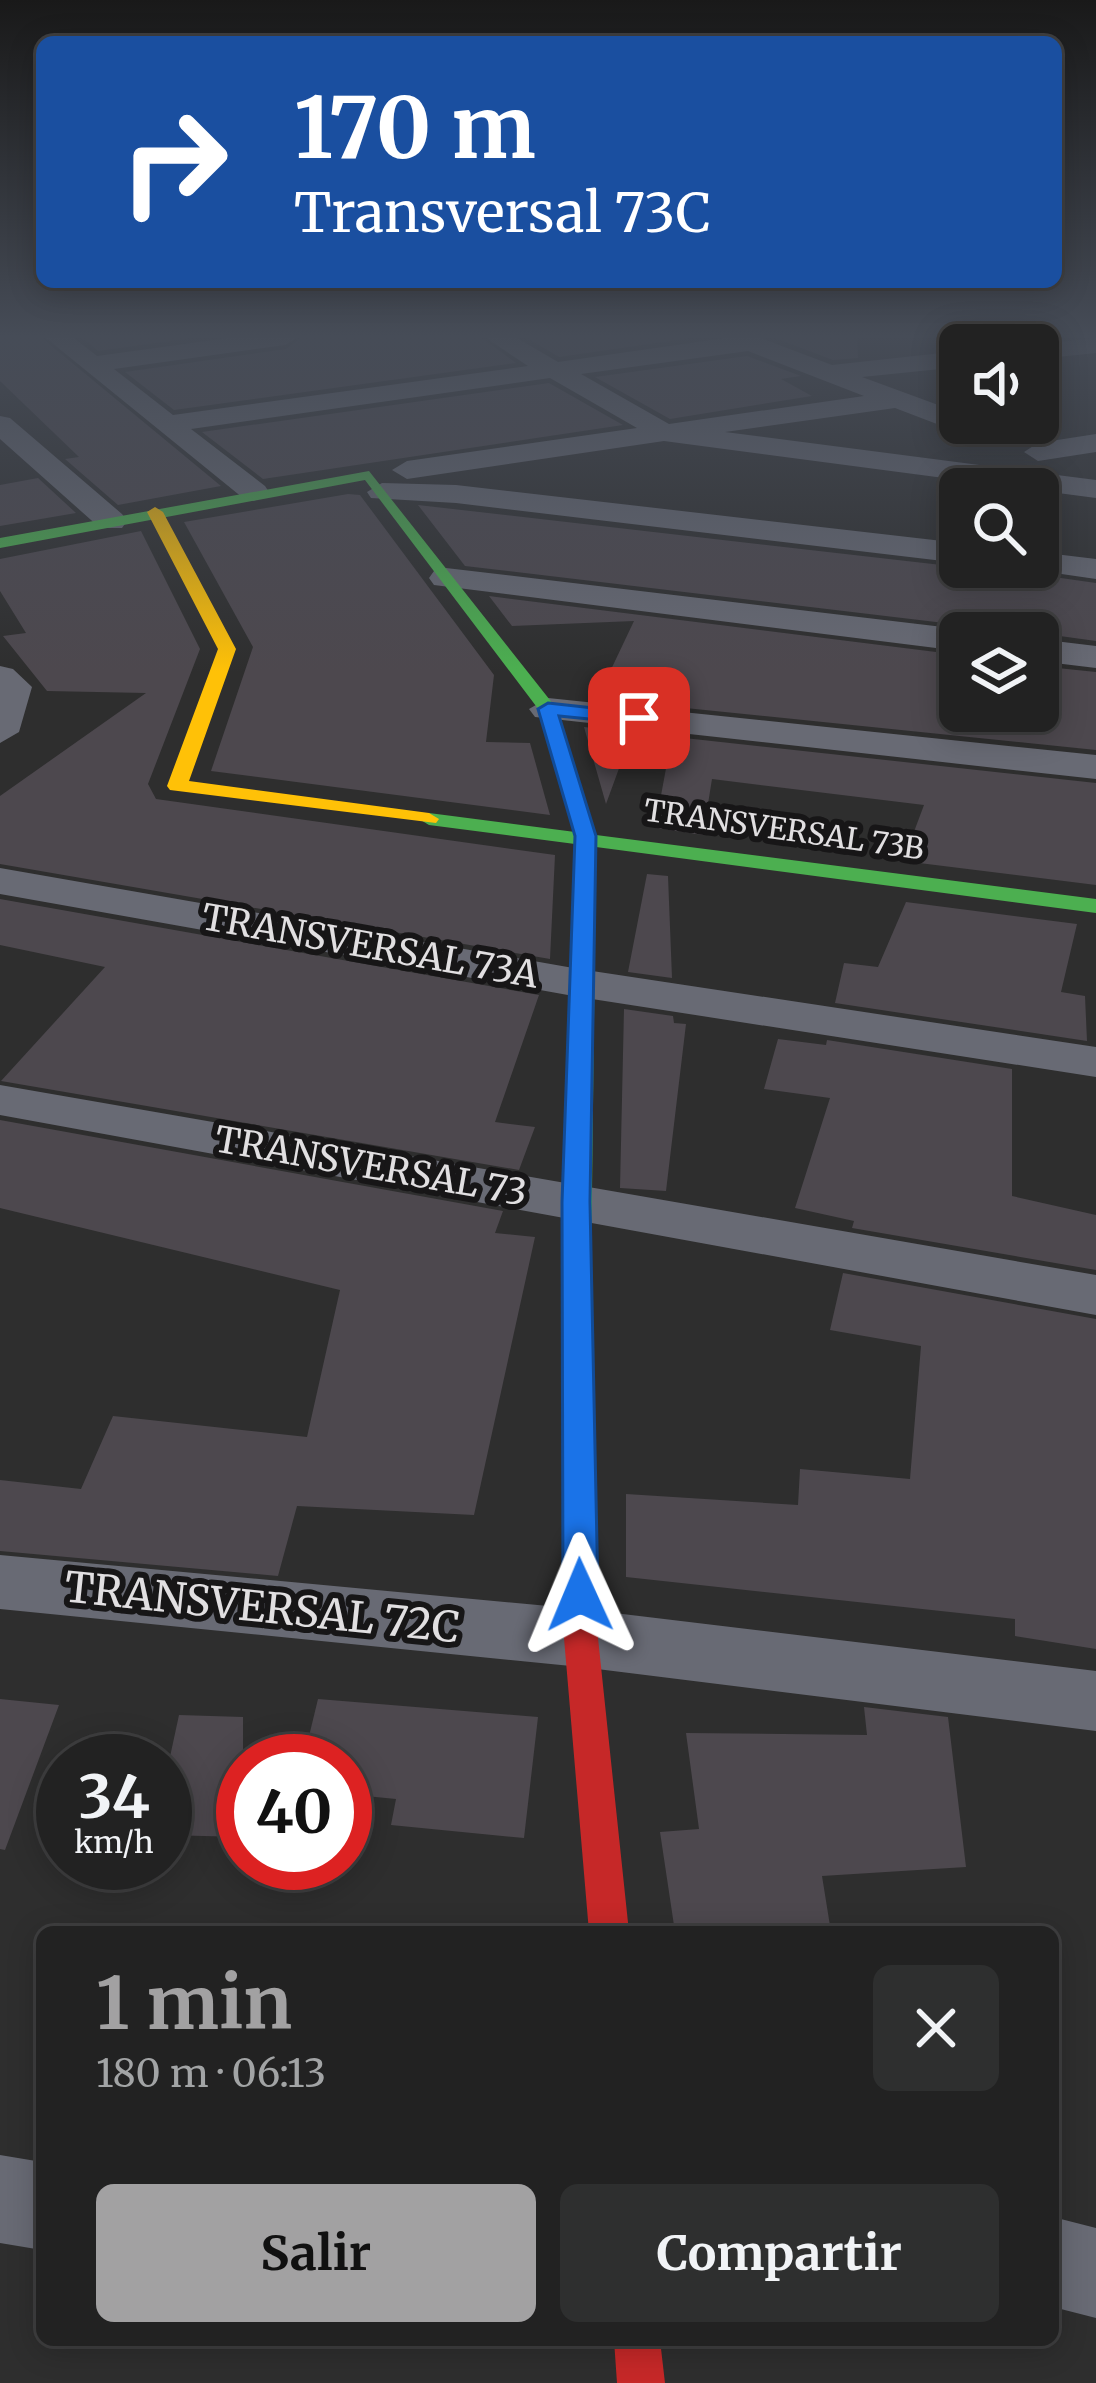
<!DOCTYPE html>
<html lang="es">
<head>
<meta charset="utf-8">
<style>
  body { margin:0; font-family:Merriweather,serif; background:#2e2f2f; color:#f1f3f6; height:100vh; display:flex; flex-direction:column; font-size:45px; white-space:nowrap }
  * { box-sizing:border-box; margin:0 }
  p { font-size:39px; color:#a2a4a5 }
  .icon { flex:none; width:66px; height:66px; fill:none; stroke:currentColor; stroke-width:2; stroke-linecap:round; stroke-linejoin:round }
  .map { position:relative; flex:1; overflow:hidden }
  .side { position:absolute; left:36px; top:1926px; width:1023px; height:420px; display:flex; flex-direction:column; background:#222; border-radius:18px; box-shadow:0 6px 30px #0003,0 0 0 3px #3f3f40 }
  .side>* { flex:none }
  .banner { position:absolute; left:36px; top:36px; width:1026px; height:252px; border-radius:18px; box-shadow:0 6px 30px #0003,0 0 0 3px #3f3f40; background:#1a4fa0; color:#fff; overflow:hidden }
  .fabs { position:absolute; left:939px; top:324px; display:grid; gap:24px }
  .fabs a { display:grid; place-items:center; width:120px; height:120px; border-radius:18px; background:#222; box-shadow:0 6px 30px #0003,0 0 0 3px #3f3f40; font-size:60px }
  .speed { position:absolute; left:36px; top:1734px; display:flex; gap:24px; font-size:60px; font-weight:700; text-align:center }
  .speed>* { display:grid; place-content:center; width:156px; height:156px; border-radius:50%; background:#222; box-shadow:0 6px 30px #0003,0 0 0 3px #3f3f40; line-height:1 }
  .speed small { font-size:30px; font-weight:400 }
  .speed .limit { border:18px solid #d22; background:#fff; color:#111 }
  .pin { position:absolute; display:grid; place-items:center; width:102px; height:102px; color:#fff; margin:-51px; border-radius:24px; box-shadow:0 6px 18px #0006 }
  .me { position:absolute; width:132px; margin:-66px; rotate:359deg; stroke-linejoin:round; filter:drop-shadow(0 0 9px #0008) }
  .turn { display:flex; align-items:center; gap:42px; height:252px; padding:0 60px; font-size:54px }
  .turn .icon { width:156px; height:156px; stroke-width:2.5 }
  .turn b { display:block; font-size:84px; line-height:102px }
  .round { display:grid; place-items:center; flex:none; width:126px; height:126px; border-radius:18px; background:#2e2f2f }
  .headline { display:flex; align-items:center; justify-content:space-between; height:204px; padding:0 60px }
  h1 { font-size:72px; font-weight:700; line-height:90px; color:#a2a1a2 }
  .primary-button { display:flex; gap:24px; margin-top:auto; padding:24px 60px }
  .primary-button a { flex:1; height:138px; border-radius:18px; background:#a2a1a2; color:#111; font-size:48px; font-weight:700; line-height:138px; text-align:center }
  .primary-button a+a { background:#2e2f2f; color:#f1f3f6 }
  .map>svg:first-child { display:block }
  .building { fill:#4d484e }
  .lines { fill:none; stroke-linecap:round; stroke-linejoin:round }
  .street { fill:#686a74; fill-rule:evenodd }
  .fast { fill:#4caf50; fill-rule:evenodd }
  .slow { fill:#ffc107; fill-rule:evenodd }
  .jam { fill:#c62828; fill-rule:evenodd }
  .route { fill:#1a73e8; stroke:#114b97; stroke-width:3 }
  .labels { text-anchor:middle; dominant-baseline:central; stroke-width:12; stroke-linejoin:round; paint-order:stroke }
  .far-street-label { font-size:30px; fill:#e1dfe1; stroke:#171617 }
  .street-label { font-size:36px; fill:#e1dfe1; stroke:#171617 }
  .near-street-label { font-size:42px; fill:#e1dfe1; stroke:#171617 }
</style>
</head>
<body>
<div class="map">
<svg width="1096" height="2383" viewBox="0 0 1096 2383">
  <rect width="100%" height="100%" fill="#2e2e2e"/>
  <path class="building" d="M 0,338 L 42,338 L 221,486 L 118,505 L 65,459 L 79,457 L 0,381 Z
    M 82,338 L 192,338 L 98,351 Z
    M 301,338 L 482,338 L 516,363 L 174,410 L 125,372 L 286,349 Z
    M 527,338 L 691,338 L 559,357 Z
    M 775,338 L 857,338 L 858,358 L 833,360 Z
    M 747,356 L 801,376 L 781,379 L 812,396 L 670,419 L 595,377 Z
    M 549,383 L 623,425 L 263,479 L 202,432 Z
    M 38,478 L 76,513 L 0,526 L 0,485 Z
    M 348,494 L 360,495 L 494,675 L 486,742 L 530,743 L 550,815 L 211,771 L 253,647 L 184,522 Z
    M 418,505 L 959,567 L 1023,567 L 1026,573 L 1096,583 L 1096,641 L 1038,633 L 977,633 L 961,625 L 465,566 Z
    M 141,531 L 200,649 L 148,784 L 156,799 L 555,855 L 550,959 L 0,864 L 0,796 L 146,693 L 47,691 L 3,636 L 26,633 L 0,591 L 0,559 Z
    M 489,596 L 960,655 L 960,711 L 1038,711 L 1038,666 L 1096,672 L 1096,750 L 597,699 L 634,621 L 512,626 Z
    M 584,727 L 1096,783 L 1096,885 L 903,861 L 924,805 L 712,779 L 703,835 L 655,828 L 667,763 L 625,752 L 606,804 Z
    M 647,874 L 668,876 L 672,978 L 628,972 Z
    M 0,899 L 539,995 L 495,1122 L 535,1127 L 519,1170 L 1,1081 L 105,967 L 0,945 Z
    M 906,902 L 1077,924 L 1061,992 L 1085,996 L 1087,1041 L 835,1003 L 844,963 L 878,967 Z
    M 624,1009 L 673,1016 L 674,1023 L 686,1024 L 666,1191 L 620,1188 Z
    M 778,1039 L 826,1045 L 827,1040 L 1012,1069 L 1012,1196 L 1096,1215 L 1096,1270 L 852,1228 L 854,1221 L 795,1208 L 830,1098 L 764,1089 Z
    M 0,1120 L 503,1211 L 495,1233 L 535,1237 L 474,1515 L 297,1506 L 278,1576 L 0,1551 L 0,1480 L 81,1489 L 113,1416 L 307,1437 L 340,1290 L 0,1208 Z
    M 843,1273 L 1096,1319 L 1096,1649 L 1015,1636 L 1015,1619 L 626,1577 L 626,1494 L 798,1505 L 800,1469 L 910,1479 L 921,1346 L 830,1330 Z
    M 0,1699 L 59,1705 L 5,1850 L 0,1849 Z
    M 318,1699 L 538,1717 L 524,1838 L 391,1825 L 396,1799 L 345,1794 L 345,1761 L 303,1761 Z
    M 864,1707 L 948,1717 L 966,1867 L 822,1876 L 831,1932 L 675,1932 L 660,1832 L 699,1829 L 686,1733 L 867,1735 Z
    M 179,1715 L 243,1717 L 243,1837 L 165,1835 L 165,1780 Z"/>
  <g class="lines">
    <path class="street" d="M 46,338 L 74,338 L 97,356 L 228,338 L 297,338 L 285,345 L 114,369 L 173,415 L 528,366 L 486,338 L 517,338 L 558,362 L 725,338 L 761,338 L 832,365 L 960,351 L 960,367 L 862,377 L 960,413 L 960,423 L 974,423 L 970,429 L 950,429 L 895,408 L 725,432 L 1096,480 L 1096,498 L 664,441 L 407,479 L 392,470 L 407,461 L 637,428 L 550,378 L 191,429 L 265,486 L 269,492 L 254,501 L 243,498 ZM 748,351 L 864,396 L 669,424 L 581,374 Z
      M 1096,338 L 1096,353 L 1038,359 L 1038,345 L 1032,345 Z
      M 0,416 L 10,418 L 122,514 L 127,521 L 122,528 L 100,528 L 0,439 Z
      M 1096,434 L 1096,452 L 1038,461 L 1024,452 L 1038,443 Z
      M 382,483 L 456,485 L 960,543 L 960,563 L 456,503 L 371,498 L 367,492 Z
      M 1038,552 L 1096,559 L 1096,579 L 1027,569 L 1038,567 Z
      M 446,568 L 960,629 L 973,633 L 960,633 L 960,651 L 434,585 L 429,578 L 434,571 Z
      M 1038,639 L 1096,646 L 1096,668 L 1038,661 Z
      M 0,666 L 13,669 L 32,687 L 19,732 L 0,743 Z
      M 548,698 L 1096,755 L 1096,779 L 535,717 L 529,709 Z
      M 0,868 L 579,969 L 1096,1047 L 1096,1077 L 579,997 L 0,894 Z
      M 0,1085 L 1096,1275 L 1096,1315 L 0,1115 Z
      M 0,1555 L 581,1609 L 1096,1671 L 1096,1731 L 581,1667 L 0,1609 Z
      M 0,2155 L 42,2162 L 42,2250 L 0,2243 Z
      M 1053,2217 L 1096,2228 L 1096,2318 L 1053,2307 Z"/>
    <path class="fast" d="M 369,471 L 557,709 L 596,835 L 1096,899 L 1096,913 L 596,847 L 591,1278 L 587,1285 L 567,1285 L 563,1278 L 575,844 L 429,825 L 419,819 L 429,813 L 575,832 L 539,710 L 365,480 L 0,548 L 0,538 Z"/>
    <path class="slow" d="M 155,507 L 163,512 L 236,649 L 189,781 L 429,813 L 439,819 L 436,823 L 170,790 L 167,786 L 218,649 L 147,512 Z"/>
    <path class="jam" d="M 577,1268 L 591,1278 L 598,1638 L 629,1932 L 589,1932 L 564,1638 L 563,1278 Z
      M 614,2340 L 660,2340 L 665,2383 L 617,2383 Z"/>
  </g>
  <linearGradient id="sky" x2="0" y2="1"><stop stop-color="#191919"/><stop offset="0.5" stop-color="#464c57"/><stop offset="1" stop-color="#464c57" stop-opacity="0"/></linearGradient>
  <rect width="1096" height="672" fill="url(#sky)"/>
  <path class="route" d="M 548,703 L 639,713 L 649,718 L 639,724 L 559,716 L 596,836 L 590,1202 L 598,1595 L 593,1605 L 568,1605 L 563,1595 L 562,1202 L 575,836 L 538,709 Z"/>
  <g class="labels">
    <g class="far-street-label">
      <text transform="translate(784 829) rotate(8)">TRANSVERSAL 73B</text>
    </g>
    <g class="street-label">
      <text transform="translate(370 946) rotate(10)">TRANSVERSAL 73A</text>
      <text transform="translate(371 1166) rotate(10)">TRANSVERSAL 73</text>
    </g>
    <g class="near-street-label">
      <text transform="translate(262 1607) rotate(6)">TRANSVERSAL 72C</text>
    </g>
  </g>
</svg>
<div class="fabs">
<a><svg class="icon" aria-label="sound" viewBox="0 0 24 24"><path d="M4 9h4l5-4v14l-5-4H4zM17 9q2 3 0 6"/></svg></a>
<a><svg class="icon" aria-label="search" viewBox="0 0 24 24"><circle cx="10" cy="10" r="6"/><path d="M15 15l6 6"/></svg></a>
<a><svg class="icon" aria-label="layers" viewBox="0 0 24 24"><path d="M12 4l9 5-9 5-9-5zM3 14l9 5 9-5"/></svg></a>
</div>
<div class="speed"><div>34<small>km/h</small></div><div class="limit">40</div></div>
<div class="pin" style="left:639px;top:718px;background:#d93025"><svg class="icon" aria-label="arrive" viewBox="0 0 24 24"><path d="M6 21V4h12l-3 4 3 4H6"/></svg></div>
<svg class="me" style="left:580px;top:1595px" viewBox="-20 -20 40 40"><path d="M0-17L14 15 0 8-14 15z" fill="#1a73e8" stroke="#fff" stroke-width="4"/></svg>
<div class="banner">
<div class="turn"><svg class="icon" aria-label="right" viewBox="0 0 24 24"><path d="M7 20v-9h11M14 6l5 5-5 5"/></svg><div><b>170 m</b>Transversal 73C</div></div>
</div>
<section class="side">
<div class="headline"><div><h1>1 min</h1><p>180 m · 06:13</p></div><a class="round"><svg class="icon" aria-label="close" viewBox="0 0 24 24"><path d="M6 6l12 12M18 6L6 18"/></svg></a></div>
<div class="primary-button"><a>Salir</a><a>Compartir</a></div>
</section>
</div>
</body>
</html>
